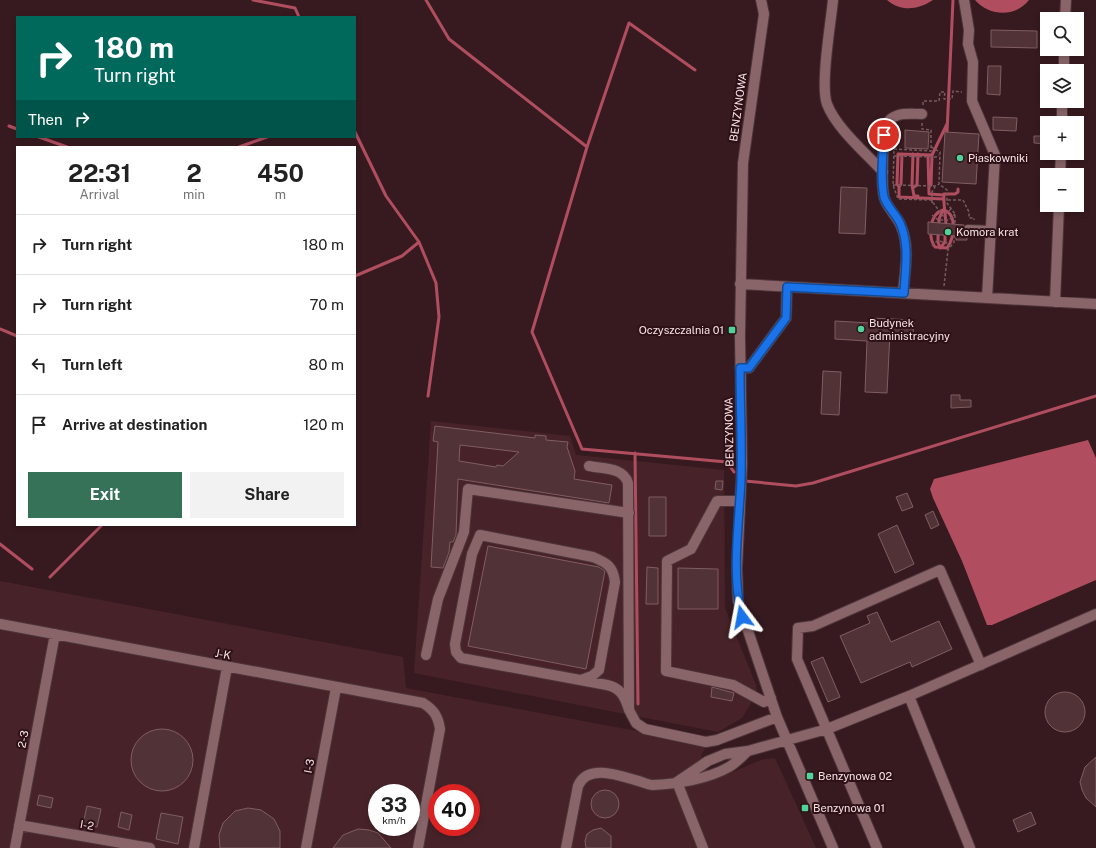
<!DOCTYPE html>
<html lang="en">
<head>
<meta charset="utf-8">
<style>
  body { margin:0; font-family:"Public Sans",sans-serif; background:#f2f2f2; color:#222; height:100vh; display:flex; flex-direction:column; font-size:15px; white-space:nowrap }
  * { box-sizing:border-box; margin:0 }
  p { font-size:13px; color:#767676 }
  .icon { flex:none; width:22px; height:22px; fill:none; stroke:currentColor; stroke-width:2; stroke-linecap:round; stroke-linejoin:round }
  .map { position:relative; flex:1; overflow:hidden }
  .sheet { position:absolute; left:16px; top:146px; width:340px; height:380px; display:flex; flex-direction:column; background:#fff; border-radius:0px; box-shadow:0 2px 6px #0003 }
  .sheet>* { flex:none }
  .top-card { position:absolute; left:16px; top:16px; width:340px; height:122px; border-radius:0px; box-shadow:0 2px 6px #0003; background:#00695c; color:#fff; overflow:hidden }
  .buttons { position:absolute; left:1040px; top:12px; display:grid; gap:8px }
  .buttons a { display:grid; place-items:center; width:44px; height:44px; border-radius:0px; background:#fff; box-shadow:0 2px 6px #0003; font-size:20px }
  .speed { position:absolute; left:368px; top:784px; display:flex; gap:8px; font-size:20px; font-weight:700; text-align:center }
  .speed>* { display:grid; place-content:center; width:52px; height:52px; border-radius:50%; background:#fff; box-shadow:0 2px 6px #0003; line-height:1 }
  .speed small { font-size:10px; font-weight:400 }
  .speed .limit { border:6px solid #d22; background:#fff; color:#111 }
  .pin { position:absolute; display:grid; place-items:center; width:34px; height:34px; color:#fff; margin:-17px; border:2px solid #fff; border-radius:50%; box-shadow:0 1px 4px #0007 }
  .me { position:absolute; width:44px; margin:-22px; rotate:347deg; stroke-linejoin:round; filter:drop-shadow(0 0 3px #0008) }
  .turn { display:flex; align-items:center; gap:14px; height:84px; padding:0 12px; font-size:18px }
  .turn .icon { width:52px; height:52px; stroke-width:2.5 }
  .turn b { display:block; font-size:28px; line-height:34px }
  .then { display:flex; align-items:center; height:38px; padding:0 12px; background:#0003; gap:8px; font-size:15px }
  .eta { display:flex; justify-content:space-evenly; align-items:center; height:68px; text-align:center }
  .eta b { font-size:24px; font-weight:700; line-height:28px }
  .action { display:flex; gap:8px; margin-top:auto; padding:8px 12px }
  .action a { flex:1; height:46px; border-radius:0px; background:#367258; color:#fff; font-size:16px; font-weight:700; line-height:46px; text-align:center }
  .action a+a { background:#f2f2f2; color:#222 }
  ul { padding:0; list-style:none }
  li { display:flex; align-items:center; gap:12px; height:60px; padding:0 12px; border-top:1px solid #e0e0e0 }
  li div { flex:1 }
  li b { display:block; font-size:15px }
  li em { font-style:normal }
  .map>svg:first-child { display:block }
  .built { fill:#472329; fill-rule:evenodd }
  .water { fill:#b04e60 }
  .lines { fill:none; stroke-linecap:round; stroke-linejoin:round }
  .stream { stroke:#b04e60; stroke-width:3 }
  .building { fill:#513236; stroke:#805d61; fill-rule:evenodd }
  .minor-casing { stroke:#4d353a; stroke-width:12 }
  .path { stroke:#755b5f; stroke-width:1.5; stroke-dasharray:3 2; stroke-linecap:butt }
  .minor { stroke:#89656a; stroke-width:10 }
  .route-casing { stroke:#114b97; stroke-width:10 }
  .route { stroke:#1a73e8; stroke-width:7 }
  .poi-dot { fill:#4fd399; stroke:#2d1116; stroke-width:1.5 }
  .labels { text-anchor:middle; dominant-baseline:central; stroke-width:4; stroke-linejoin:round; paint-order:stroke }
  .street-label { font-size:11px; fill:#f9e4e7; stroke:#2d1116 }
  .poi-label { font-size:11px; fill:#f9e4e7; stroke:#2d1116; text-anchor:start }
</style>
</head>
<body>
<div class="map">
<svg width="1096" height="848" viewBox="0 0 1096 848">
  <rect width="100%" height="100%" fill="#371a1f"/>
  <path class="built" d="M 431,421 L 570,436 L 576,455 L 724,470 L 725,608 L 756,685 L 757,693 L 742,718 L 718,732 L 414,673 Z
    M 0,581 L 403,657 L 406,688 L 706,744 L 705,749 L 701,755 L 712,781 L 761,760 L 775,758 L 816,848 L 0,848 ZM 377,793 L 411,793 L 411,827 L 377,827 ZM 437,793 L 471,793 L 471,827 L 437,827 Z"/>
  <path class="water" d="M 887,0 L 933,0 C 918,10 901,12 887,0 Z
    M 975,0 L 1029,0 C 1015,18 989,16 975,0 Z
    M 1088,440 L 1096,458 L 1096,580 L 992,625 L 987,625 L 962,561 L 933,498 L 930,489 L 934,479 Z"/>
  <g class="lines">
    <path class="stream" d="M 253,0 L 295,8 L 299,17
      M 426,0 L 449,39 L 587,147 L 532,332 L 582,449 L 727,462 L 734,472
      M 9,126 L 17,129
      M 355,132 L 386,196 L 419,242 L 436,283 L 439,317 L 428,396
      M 947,132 L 953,0
      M 39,137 L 67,147
      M 239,147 L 267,137
      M 587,147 L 629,23 L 695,70
      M 913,154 L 912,185 L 914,196 L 918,196
      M 928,155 L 929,194 L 944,195
      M 899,187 L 901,184 L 902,154
      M 914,187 L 917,185 L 918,154
      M 929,187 L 931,185 L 932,155
      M 943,199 L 899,197 L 899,187 L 897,184 L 898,154 L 932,155 L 947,124
      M 943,210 C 958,213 954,239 947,248 L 935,247 C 928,237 929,214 943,210 Z
      M 939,227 L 939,219 L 943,210
      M 946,227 C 946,215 943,205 944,194 L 955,194 L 958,192 L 958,189
      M 938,232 L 938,242 L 940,248
      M 940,248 L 945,242 L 945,232
      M 355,276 L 402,256 L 419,242
      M 0,329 L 17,336
      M 635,453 L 638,704
      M 745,481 L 796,486 L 813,483 L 1096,396
      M 0,544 L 32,569
      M 50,577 L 102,525"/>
  </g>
  <path class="building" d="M 991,30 L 1037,31 L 1037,48 L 991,47 Z
    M 988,66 L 1001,66 L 1000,95 L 987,94 Z
    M 993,117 L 1017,118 L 1016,131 L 993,130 Z
    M 905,130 L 929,132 L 928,149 L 905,148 Z
    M 945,132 L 979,134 L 976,184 L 942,182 Z
    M 1034,136 L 1046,136 L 1046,144 L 1034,143 Z
    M 841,187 L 867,188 L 865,234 L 839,233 Z
    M 928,222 L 964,225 L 962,230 L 964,235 L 967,236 L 967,240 L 956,240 L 956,236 L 928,234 Z
    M 870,318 L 914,320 L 913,334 L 890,333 L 887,393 L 865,392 L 867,341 L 835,339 L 835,321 L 870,323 Z
    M 823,371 L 841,372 L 839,415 L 821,414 Z
    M 951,395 L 960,395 L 960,400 L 971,400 L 971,407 L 951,408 Z
    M 435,426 L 535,438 L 535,435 L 546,436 L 546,440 L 568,442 L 567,447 L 575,471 L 574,479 L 612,485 L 609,503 L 458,479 L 456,535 L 453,542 L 450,542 L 449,552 L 443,568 L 431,567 L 438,442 L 433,441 ZM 460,445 L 519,452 L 503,466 L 497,465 L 496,467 L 459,461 Z
    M 716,481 L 723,481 L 722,490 L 715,489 Z
    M 907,493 L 913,507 L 902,511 L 896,497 Z
    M 649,497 L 666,497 L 666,536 L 649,536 Z
    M 933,511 L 939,525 L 931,529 L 925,515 Z
    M 897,525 L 914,564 L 895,573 L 878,534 Z
    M 488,546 L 599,567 L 605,571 L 586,669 L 468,646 Z
    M 647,567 L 658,568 L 658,604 L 646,604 Z
    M 678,568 L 718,569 L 718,609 L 678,609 Z
    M 877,612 L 891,642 L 939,621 L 952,649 L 912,667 L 910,662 L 861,683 L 840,636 L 870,623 L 867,616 Z
    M 823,657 L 840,697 L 828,702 L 811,662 Z
    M 712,687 L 734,693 L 732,701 L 711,697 Z
    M1045 712a20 20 0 1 1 40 0a20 20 0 1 1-40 0Z
    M131 760a31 31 0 1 1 62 0a31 31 0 1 1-62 0Z
    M 1096,757 L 1096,807 L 1086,798 L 1082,790 L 1080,782 L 1085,767 Z
    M591 804a14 14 0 1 1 28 0a14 14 0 1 1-28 0Z
    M 39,795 L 53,798 L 51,808 L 37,805 Z
    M 87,806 L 101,809 L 97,827 L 83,824 Z
    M 248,808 L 261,810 L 274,819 L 280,831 L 280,848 L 220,848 L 219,835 L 223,823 L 235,811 Z
    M 121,812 L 132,815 L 129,830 L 118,827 Z
    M 1031,812 L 1036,824 L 1018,832 L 1013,820 Z
    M 161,813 L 183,817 L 178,844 L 156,839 Z
    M 601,828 L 611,836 L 611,848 L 586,848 L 585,841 L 587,834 L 593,830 Z
    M 358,829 L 369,830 L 378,833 L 391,848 L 333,848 L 343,835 Z"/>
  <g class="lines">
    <defs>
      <path id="minor" d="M 761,0 L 764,14 L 743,163 L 740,336 L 742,464 L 737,568 L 738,601 L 777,717 L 833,848
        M 833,0 C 831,22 820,85 827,104 C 836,128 866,153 883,172
        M 964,0 L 969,30 L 968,44 L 973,62 L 972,101 L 995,155 L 987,298
        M 1065,19 L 1066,0
        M 1064,71 L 1064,49
        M 1062,123 L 1062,101
        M 1060,175 L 1061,153
        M 968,230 L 991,231
        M 740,284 L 1096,304
        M 903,293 C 905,271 910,247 901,226 C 897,216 887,208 884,197 C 880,174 884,148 885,126 C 893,111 908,114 922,114
        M 1055,302 L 1059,205
        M 740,368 L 749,368 L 786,318 L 787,287
        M 589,466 C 603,469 623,467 628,483 L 629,710 L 636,723 L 645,729 L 706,742 L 717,740 L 777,717
        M 740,501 L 717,501 L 691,549 L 667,561 L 666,671 L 733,685 L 764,702 L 771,698
        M 0,624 L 423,703 C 434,710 438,716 440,729 L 418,848
        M 426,655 L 438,599 L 464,532 L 468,489 L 629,513
        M 581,680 L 592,676 L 599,670 L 615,582 C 613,566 607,563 593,557 L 480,535 L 472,554 L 455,644 L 456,652 L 461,658 L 607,685 C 621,688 625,697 629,710
        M 909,696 L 970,848
        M 677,782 L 708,761 L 725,754 L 748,751 L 827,729 L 909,696 L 1096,614
        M 677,782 L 703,848
        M 19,825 L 150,848
        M 15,848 L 55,634
        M 194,848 L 227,667
        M 306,848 L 336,688
        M 566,848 L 578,786 C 587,764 618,775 635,780 C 641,781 647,785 653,785 C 677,784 708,779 729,767 C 736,763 742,756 748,751
        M 877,848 L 797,659 L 798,628 L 813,626 L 940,570 L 981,665"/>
    </defs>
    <use href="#minor" class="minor-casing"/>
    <path class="path" d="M 923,105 L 923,101 L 939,101 L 940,92 L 945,92 L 944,99 L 952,99 L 953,91 L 962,92
      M 922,123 L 922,129 L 931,130 L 931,151 L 894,149 L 893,185 L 898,199 L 931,200 L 943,216 L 951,209
      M 931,147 L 940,152 L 939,184 L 947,190 L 947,203 L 955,214 L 955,224
      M 894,156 L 936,157 L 939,155
      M 893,185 L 936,186 L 939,184
      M 948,200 L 963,200 L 969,212 L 969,218 L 974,218 L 974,220
      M 932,203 L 932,192 L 935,187
      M 932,215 L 938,220 L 949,220 L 955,214
      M 932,246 L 937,241 L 946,242 L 950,247
      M 944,286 L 948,250 L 954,242 L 954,236"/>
    <use href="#minor" class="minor"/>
  </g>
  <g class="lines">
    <defs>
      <path id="route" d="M 742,617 C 731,573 739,525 741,480 C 742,443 740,405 740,368 L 749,368 L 786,318 L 787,287 L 904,293 C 905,270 910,245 900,223 C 896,214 887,207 884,197 C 880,178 883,155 884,135"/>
    </defs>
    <use href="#route" class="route-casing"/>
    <use href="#route" class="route"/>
  </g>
  <g class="poi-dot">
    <circle cx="960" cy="158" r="4"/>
    <circle cx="948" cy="232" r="4"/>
    <circle cx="861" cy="329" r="4"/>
    <rect x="728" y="326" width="8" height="8" rx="2"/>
    <rect x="806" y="772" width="8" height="8" rx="2"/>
    <rect x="801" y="804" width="8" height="8" rx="2"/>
  </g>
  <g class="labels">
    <g class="street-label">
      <text transform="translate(738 107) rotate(-82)">BENZYNOWA</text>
      <text transform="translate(729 432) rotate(-91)">BENZYNOWA</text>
      <text transform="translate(223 654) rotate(11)">J-K</text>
      <text transform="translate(23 739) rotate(-79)">2-3</text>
      <text transform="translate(309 766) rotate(-79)">I-3</text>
      <text transform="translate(87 825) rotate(10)">I-2</text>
    </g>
    <g class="poi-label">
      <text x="968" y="158">Piaskowniki</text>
      <text x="956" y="232">Komora krat</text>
      <text x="869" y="323">Budynek<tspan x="869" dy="13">administracyjny</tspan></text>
      <text x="724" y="330" text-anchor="end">Oczyszczalnia 01</text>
      <text x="818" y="776">Benzynowa 02</text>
      <text x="813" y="808">Benzynowa 01</text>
    </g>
  </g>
</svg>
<div class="buttons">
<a><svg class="icon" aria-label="search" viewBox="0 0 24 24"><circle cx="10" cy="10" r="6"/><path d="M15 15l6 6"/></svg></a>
<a><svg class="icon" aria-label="layers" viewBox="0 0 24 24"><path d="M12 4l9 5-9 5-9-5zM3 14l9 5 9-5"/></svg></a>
<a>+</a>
<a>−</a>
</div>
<div class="speed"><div>33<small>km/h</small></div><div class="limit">40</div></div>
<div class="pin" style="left:884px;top:135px;background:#d93025"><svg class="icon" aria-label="arrive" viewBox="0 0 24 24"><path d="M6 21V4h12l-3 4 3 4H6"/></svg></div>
<svg class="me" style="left:742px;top:617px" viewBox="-20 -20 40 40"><path d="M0-17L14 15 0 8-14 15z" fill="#1a73e8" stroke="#fff" stroke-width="4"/></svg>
<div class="top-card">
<div class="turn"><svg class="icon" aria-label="right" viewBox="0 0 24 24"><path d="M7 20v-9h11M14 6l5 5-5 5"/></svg><div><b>180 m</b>Turn right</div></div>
<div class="then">Then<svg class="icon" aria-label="right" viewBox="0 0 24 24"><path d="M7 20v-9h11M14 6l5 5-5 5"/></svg></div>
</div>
<section class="sheet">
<div class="eta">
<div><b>22:31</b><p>Arrival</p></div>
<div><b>2</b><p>min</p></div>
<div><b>450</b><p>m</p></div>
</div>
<ul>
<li><svg class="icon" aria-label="right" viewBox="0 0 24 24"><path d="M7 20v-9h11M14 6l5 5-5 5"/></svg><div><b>Turn right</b></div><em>180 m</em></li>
<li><svg class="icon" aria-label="right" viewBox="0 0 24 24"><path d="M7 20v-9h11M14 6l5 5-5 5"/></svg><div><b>Turn right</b></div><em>70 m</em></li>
<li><svg class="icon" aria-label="left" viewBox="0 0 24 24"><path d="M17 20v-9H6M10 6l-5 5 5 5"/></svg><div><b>Turn left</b></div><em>80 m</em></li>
<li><svg class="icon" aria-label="arrive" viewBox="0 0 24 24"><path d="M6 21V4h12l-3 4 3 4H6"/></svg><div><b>Arrive at destination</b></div><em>120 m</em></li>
</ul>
<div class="action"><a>Exit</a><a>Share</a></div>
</section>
</div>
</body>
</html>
